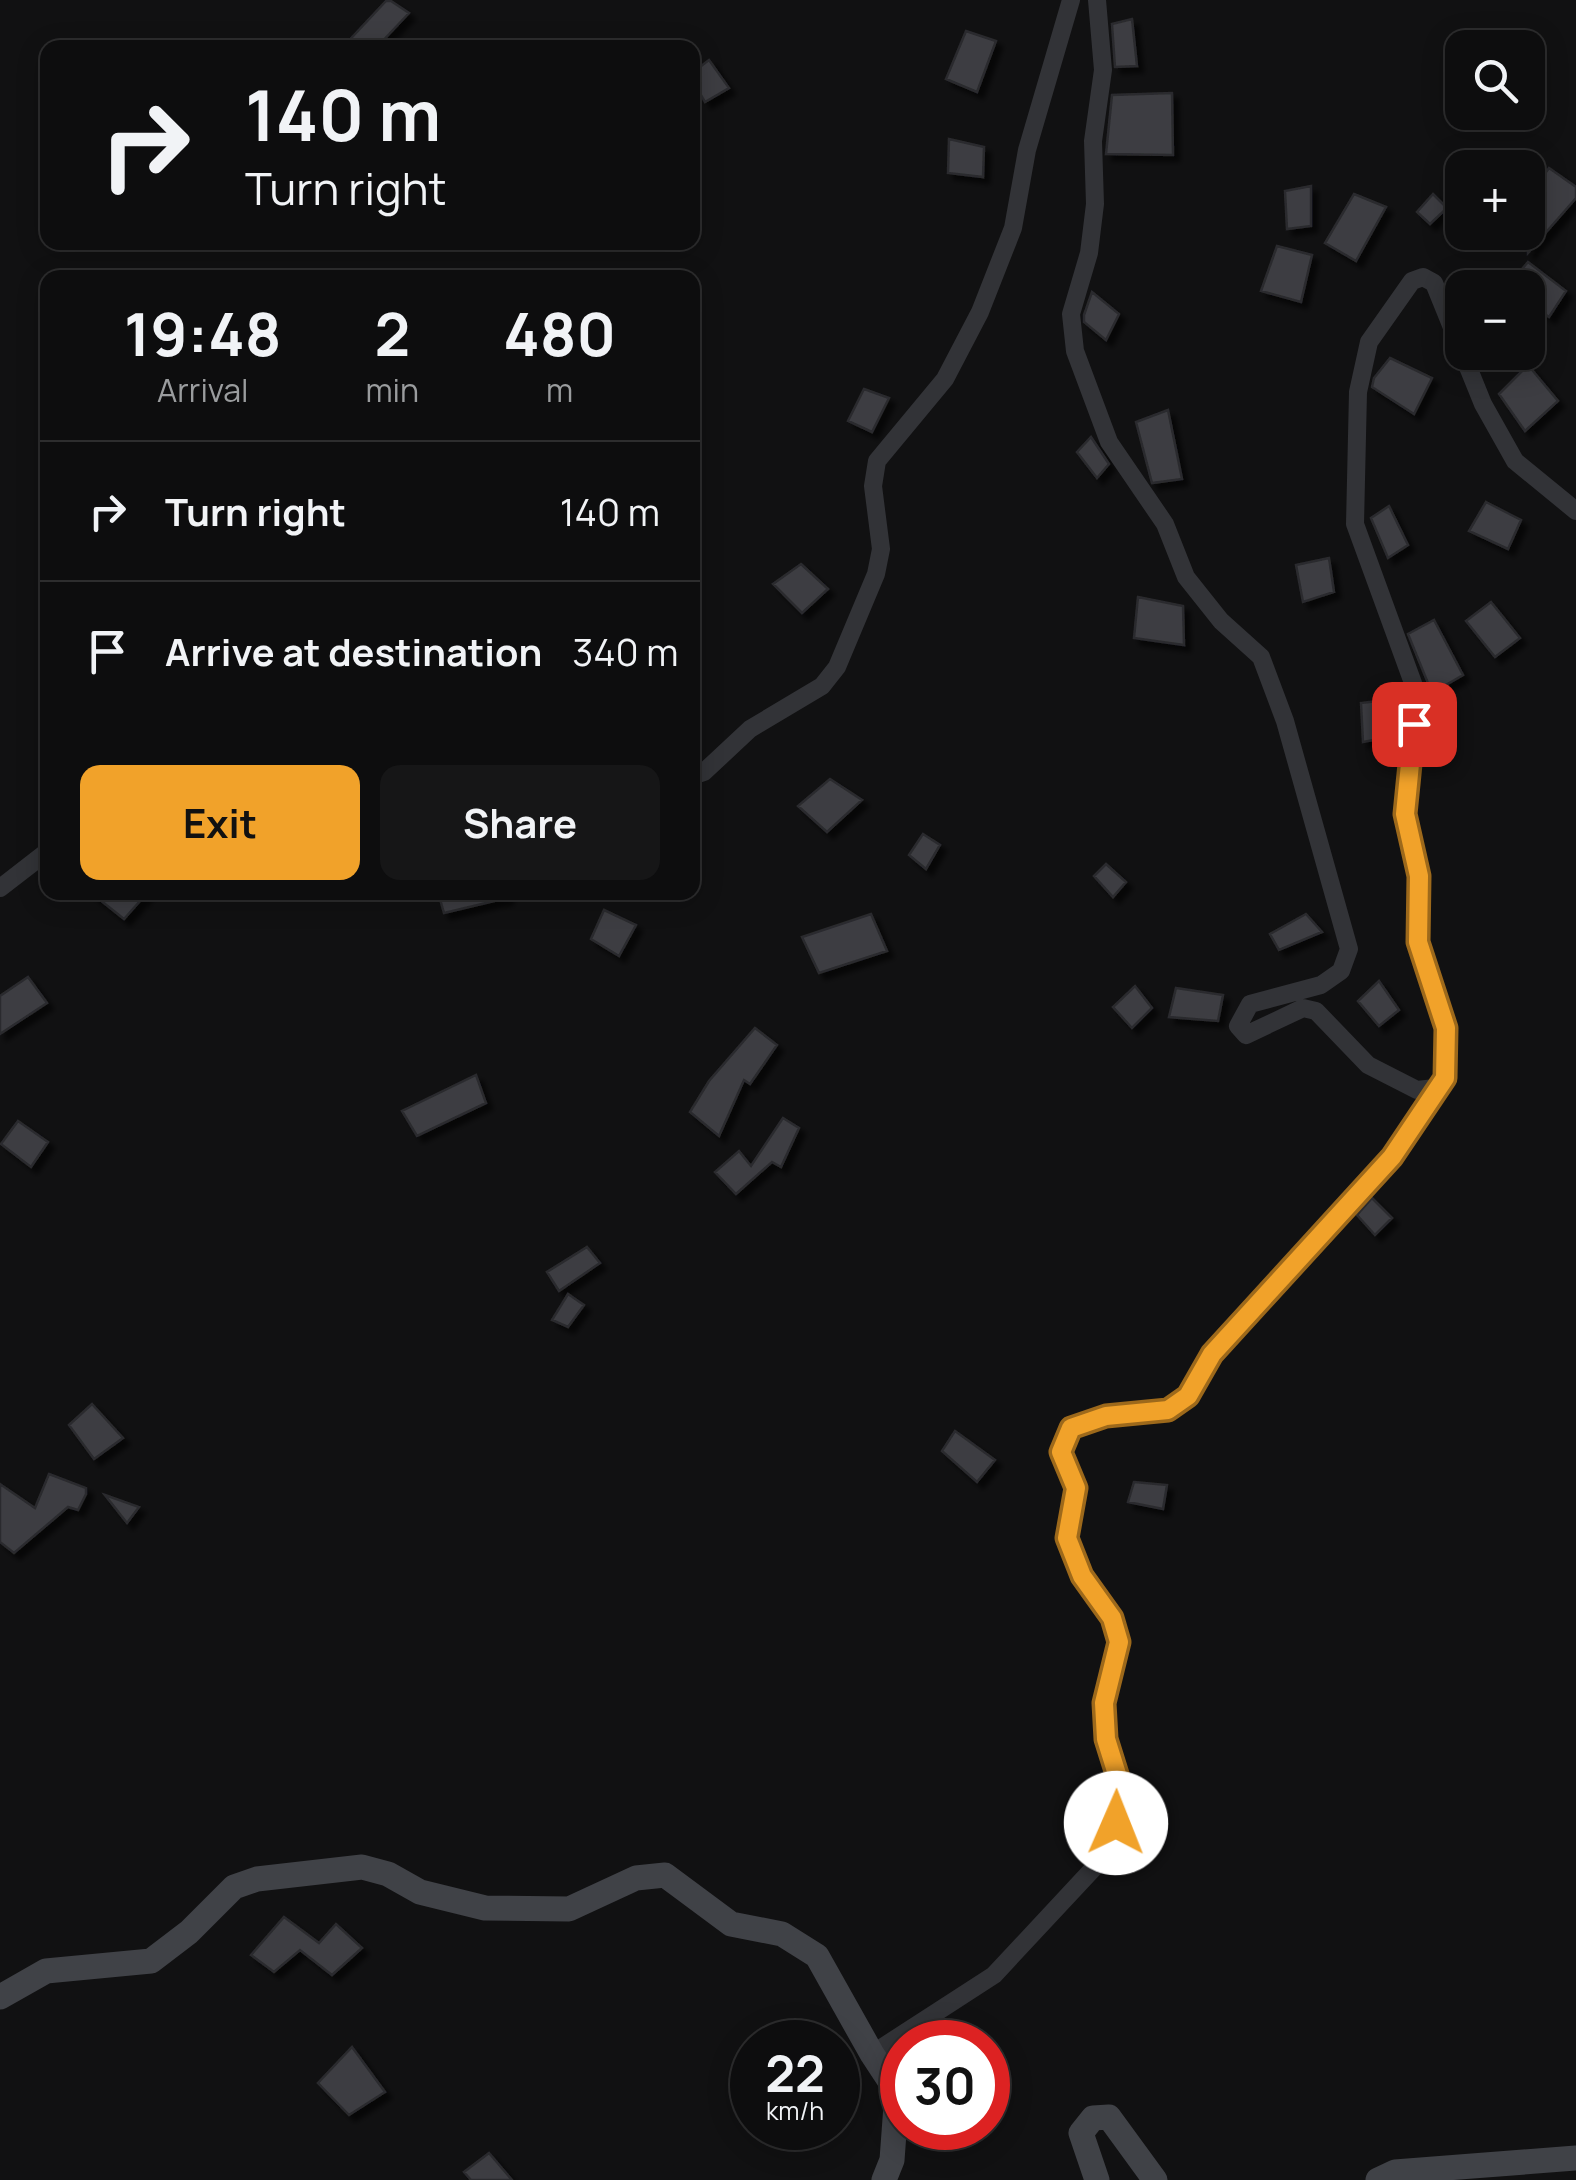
<!DOCTYPE html>
<html lang="en">
<head>
<meta charset="utf-8">
<style>
  body { margin:0; font-family:Manrope,sans-serif; background:#161617; color:#f1f3f6; height:100vh; display:flex; flex-direction:column; font-size:38px; white-space:nowrap }
  * { box-sizing:border-box; margin:0 }
  p { font-size:32px; color:#9a9c9e }
  .icon { flex:none; width:55px; height:55px; fill:none; stroke:currentColor; stroke-width:2; stroke-linecap:round; stroke-linejoin:round }
  .map { position:relative; flex:1; overflow:hidden }
  .sheet { position:absolute; left:40px; top:270px; width:660px; height:630px; display:flex; flex-direction:column; background:#0d0d0e; border-radius:20px; box-shadow:0 5px 25px #0003,0 0 0 2px #2d2d2e }
  .sheet>* { flex:none }
  .hud { position:absolute; left:40px; top:40px; width:660px; height:210px; border-radius:20px; box-shadow:0 5px 25px #0003,0 0 0 2px #2d2d2e; background:#0d0d0e; color:#f1f3f6; overflow:hidden }
  .buttons { position:absolute; left:1445px; top:30px; display:grid; gap:20px }
  .buttons a { display:grid; place-items:center; width:100px; height:100px; border-radius:20px; background:#0d0d0e; box-shadow:0 5px 25px #0003,0 0 0 2px #2d2d2e; font-size:50px }
  .speed { position:absolute; left:730px; top:2020px; display:flex; gap:20px; font-size:50px; font-weight:700; text-align:center }
  .speed>* { display:grid; place-content:center; width:130px; height:130px; border-radius:50%; background:#0d0d0e; box-shadow:0 5px 25px #0003,0 0 0 2px #2d2d2e; line-height:1 }
  .speed small { font-size:25px; font-weight:400 }
  .speed .limit { border:15px solid #d22; background:#fff; color:#111 }
  .pin { position:absolute; display:grid; place-items:center; width:85px; height:85px; color:#fff; margin:-42px; border-radius:20px; box-shadow:0 5px 15px #0006 }
  .me { position:absolute; width:110px; margin:-55px; rotate:1deg; stroke-linejoin:round; filter:drop-shadow(0 0 8px #0008) }
  .turn { display:flex; align-items:center; gap:35px; height:210px; padding:0 40px; font-size:45px }
  .turn .icon { width:130px; height:130px; stroke-width:2.5 }
  .turn b { display:block; font-size:70px; line-height:85px }
  .eta { display:flex; justify-content:space-evenly; align-items:center; height:170px; text-align:center }
  .eta b { font-size:60px; font-weight:700; line-height:70px }
  .button { display:flex; gap:20px; margin-top:auto; padding:20px 40px }
  .button a { flex:1; height:115px; border-radius:20px; background:#f1a22a; color:#111; font-size:40px; font-weight:700; line-height:115px; text-align:center }
  .button a+a { background:#161617; color:#f1f3f6 }
  ul { padding:0; list-style:none }
  li { display:flex; align-items:center; gap:30px; height:140px; padding:0 40px; border-top:2px solid #2d2d2e }
  li div { flex:1 }
  li b { display:block; font-size:38px }
  li em { font-style:normal }
  .map>svg:first-child { display:block }
  .building { fill:#3d3e42; stroke:#2b2b2e; stroke-width:2.5; filter:url(#shadow) }
  .lines { fill:none; stroke-linecap:round; stroke-linejoin:round }
  .street { stroke:#323337; stroke-width:18 }
  .secondary { stroke:#404247; stroke-width:25 }
  .route-casing { stroke:#9d691b; stroke-width:25 }
  .route { stroke:#f1a22a; stroke-width:18 }
</style>
</head>
<body>
<div class="map">
<svg width="1576" height="2180" viewBox="0 0 1576 2180">
  <defs>
    <filter id="shadow"><feDropShadow dx="6" dy="6" stdDeviation="2.5" flood-color="#0009"/></filter>
  </defs>
  <rect width="100%" height="100%" fill="#111112"/>
  <path class="building" d="M 386,1 L 391,1 L 409,13 L 376,48 L 342,48 Z
    M 1132,19 L 1137,66 L 1115,67 L 1112,24 Z
    M 966,31 L 996,41 L 977,92 L 946,79 Z
    M 709,60 L 729,88 L 705,102 L 692,79 L 692,73 Z
    M 1172,93 L 1173,155 L 1106,154 L 1112,95 Z
    M 949,139 L 984,147 L 983,177 L 948,173 Z
    M 1549,168 L 1576,187 L 1576,198 L 1528,253 L 1528,197 Z
    M 1311,186 L 1311,226 L 1287,229 L 1285,191 Z
    M 1354,194 L 1386,207 L 1356,261 L 1325,243 Z
    M 1433,194 L 1447,208 L 1430,224 L 1417,212 Z
    M 1277,246 L 1312,255 L 1301,302 L 1261,291 Z
    M 1528,262 L 1566,291 L 1549,317 L 1528,302 L 1528,288 L 1506,288 Z
    M 1092,292 L 1119,314 L 1106,340 L 1084,322 L 1084,315 Z
    M 1390,358 L 1432,378 L 1414,414 L 1372,387 L 1374,378 Z
    M 1528,365 L 1558,401 L 1525,431 L 1499,394 Z
    M 864,389 L 889,398 L 872,432 L 848,421 Z
    M 1168,410 L 1182,479 L 1152,483 L 1136,422 Z
    M 1091,437 L 1109,464 L 1097,478 L 1077,452 Z
    M 1486,502 L 1521,520 L 1508,549 L 1469,531 Z
    M 1389,506 L 1408,545 L 1388,558 L 1371,518 Z
    M 1329,558 L 1334,592 L 1303,602 L 1296,565 Z
    M 801,564 L 828,589 L 802,613 L 773,584 Z
    M 1138,597 L 1183,606 L 1184,645 L 1134,638 Z
    M 1491,602 L 1520,638 L 1495,657 L 1466,621 Z
    M 1434,620 L 1463,675 L 1432,693 L 1408,634 Z
    M 1386,700 L 1389,737 L 1363,742 L 1361,703 Z
    M 830,779 L 862,800 L 827,832 L 798,806 Z
    M 923,834 L 940,845 L 926,869 L 909,855 Z
    M 1106,864 L 1126,882 L 1113,897 L 1094,876 Z
    M 90,892 L 148,892 L 124,919 Z
    M 438,892 L 507,892 L 507,898 L 444,913 Z
    M 604,910 L 636,925 L 619,956 L 591,939 Z
    M 871,914 L 887,951 L 819,973 L 802,937 Z
    M 1306,914 L 1322,932 L 1279,950 L 1270,934 Z
    M 28,977 L 47,1003 L 0,1034 L 0,996 Z
    M 1379,981 L 1399,1010 L 1379,1026 L 1358,1001 Z
    M 1135,986 L 1152,1008 L 1132,1028 L 1113,1007 Z
    M 1176,988 L 1223,995 L 1218,1021 L 1169,1017 Z
    M 755,1028 L 777,1045 L 750,1084 L 744,1080 L 719,1136 L 690,1112 L 709,1081 Z
    M 476,1075 L 486,1103 L 417,1136 L 402,1111 Z
    M 783,1118 L 799,1128 L 781,1167 L 772,1162 L 736,1194 L 715,1172 L 739,1151 L 751,1166 Z
    M 18,1121 L 48,1142 L 31,1167 L 1,1144 Z
    M 1372,1198 L 1392,1218 L 1375,1235 L 1357,1215 Z
    M 587,1247 L 600,1263 L 559,1291 L 547,1272 Z
    M 568,1294 L 584,1305 L 568,1327 L 552,1320 Z
    M 92,1404 L 123,1438 L 94,1459 L 69,1425 Z
    M 955,1431 L 995,1460 L 977,1482 L 942,1451 Z
    M 49,1474 L 86,1488 L 86,1494 L 78,1510 L 68,1507 L 14,1553 L 0,1542 L 0,1484 L 35,1508 Z
    M 1134,1482 L 1167,1485 L 1163,1509 L 1128,1502 Z
    M 105,1495 L 139,1507 L 127,1523 Z
    M 284,1917 L 319,1943 L 336,1924 L 362,1948 L 332,1975 L 300,1950 L 274,1972 L 251,1955 Z
    M 352,2047 L 385,2092 L 349,2115 L 318,2083 Z
    M 489,2153 L 512,2180 L 471,2180 L 464,2172 Z"/>
  <g class="lines">
    <path class="street" d="M 1097,0 L 1103,70 L 1093,141 L 1095,204 L 1089,253 L 1071,314 L 1075,351 L 1109,442 L 1165,524 L 1186,577 L 1221,621 L 1261,657 L 1285,721 L 1349,949 L 1341,971 L 1321,985 L 1250,1004 L 1238,1026 L 1246,1035 L 1303,1008 L 1316,1011 L 1368,1065 L 1417,1090 L 1435,1088
      M 692,776 L 704,772 L 750,729 L 822,686 L 837,667 L 876,574 L 881,549 L 873,486 L 877,461 L 945,379 L 980,312 L 1013,228 L 1027,150 L 1071,0
      M 0,888 L 48,851
      M 872,2054 L 994,1975 L 1104,1857 L 1116,1823 L 1121,1787 L 1107,1739 L 1104,1703 L 1119,1642 L 1112,1618 L 1081,1576 L 1067,1538 L 1076,1488 L 1061,1452 L 1071,1428 L 1107,1415 L 1168,1410 L 1189,1396 L 1212,1354 L 1393,1157 L 1435,1088 L 1445,1078 L 1446,1028 L 1418,942 L 1419,876 L 1405,814 L 1417,694 L 1355,524 L 1358,392 L 1369,342 L 1412,281 L 1423,277 L 1434,283 L 1483,404 L 1515,461 L 1576,511"/>
    <path class="secondary" d="M 0,1997 L 46,1971 L 151,1961 L 189,1932 L 234,1887 L 257,1879 L 362,1867 L 388,1874 L 420,1892 L 485,1908 L 569,1909 L 636,1878 L 665,1875 L 731,1924 L 782,1934 L 817,1956 L 872,2054 L 897,2092 L 892,2160 L 884,2180
      M 1097,2180 L 1081,2133 L 1093,2118 L 1109,2117 L 1155,2180
      M 1378,2180 L 1395,2172 L 1576,2158"/>
  </g>
  <g class="lines">
    <defs>
      <path id="route" d="M 1116,1823 L 1121,1787 L 1106,1739 L 1104,1703 L 1119,1642 L 1112,1618 L 1082,1576 L 1067,1538 L 1076,1488 L 1061,1452 L 1071,1428 L 1106,1416 L 1168,1410 L 1188,1396 L 1212,1354 L 1392,1157 L 1445,1078 L 1446,1028 L 1418,942 L 1419,876 L 1405,814 L 1414,724"/>
    </defs>
    <use href="#route" class="route-casing"/>
    <use href="#route" class="route"/>
  </g>
</svg>
<div class="buttons">
<a><svg class="icon" aria-label="search" viewBox="0 0 24 24"><circle cx="10" cy="10" r="6"/><path d="M15 15l6 6"/></svg></a>
<a>+</a>
<a>−</a>
</div>
<div class="speed"><div>22<small>km/h</small></div><div class="limit">30</div></div>
<div class="pin" style="left:1414px;top:724px;background:#d93025"><svg class="icon" aria-label="arrive" viewBox="0 0 24 24"><path d="M6 21V4h12l-3 4 3 4H6"/></svg></div>
<svg class="me" style="left:1116px;top:1823px" viewBox="-20 -20 40 40"><circle r="19" fill="#fff"/><path d="M0-13L10 11 0 6-10 11z" fill="#f1a22a"/></svg>
<div class="hud">
<div class="turn"><svg class="icon" aria-label="right" viewBox="0 0 24 24"><path d="M7 20v-9h11M14 6l5 5-5 5"/></svg><div><b>140 m</b>Turn right</div></div>
</div>
<section class="sheet">
<div class="eta">
<div><b>19:48</b><p>Arrival</p></div>
<div><b>2</b><p>min</p></div>
<div><b>480</b><p>m</p></div>
</div>
<ul>
<li><svg class="icon" aria-label="right" viewBox="0 0 24 24"><path d="M7 20v-9h11M14 6l5 5-5 5"/></svg><div><b>Turn right</b></div><em>140 m</em></li>
<li><svg class="icon" aria-label="arrive" viewBox="0 0 24 24"><path d="M6 21V4h12l-3 4 3 4H6"/></svg><div><b>Arrive at destination</b></div><em>340 m</em></li>
</ul>
<div class="button"><a>Exit</a><a>Share</a></div>
</section>
</div>
</body>
</html>
